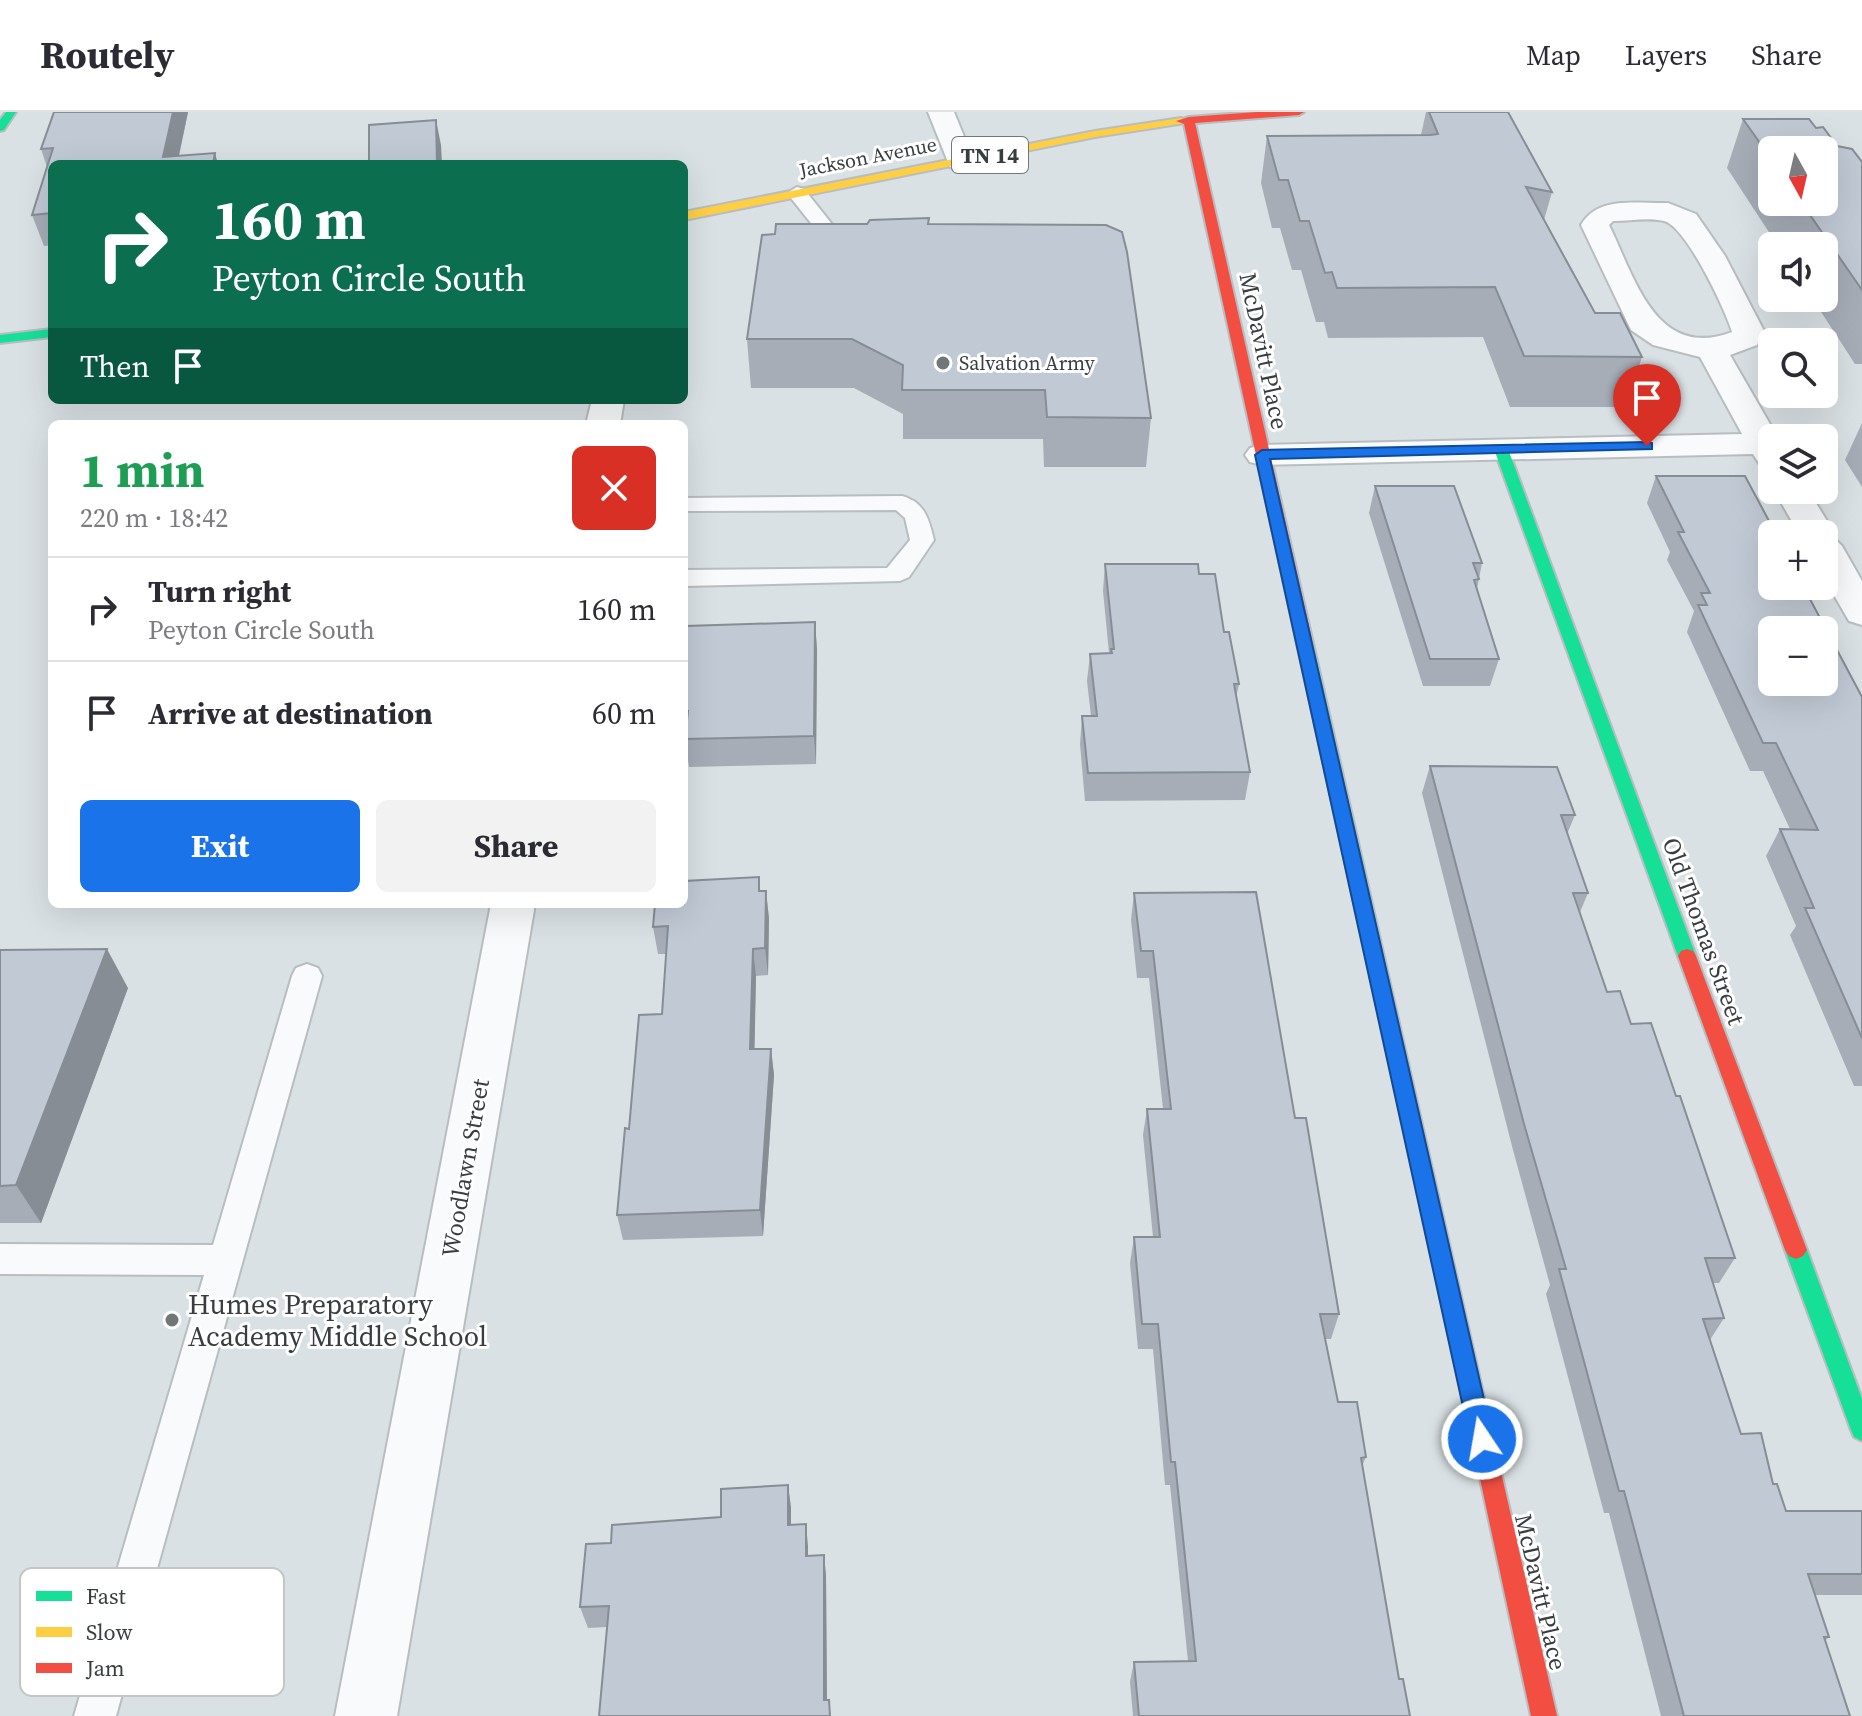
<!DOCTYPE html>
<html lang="en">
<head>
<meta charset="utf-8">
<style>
  body { margin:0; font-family:"Source Serif 4",serif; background:#f2f2f3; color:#2b2b33; height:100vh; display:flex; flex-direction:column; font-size:30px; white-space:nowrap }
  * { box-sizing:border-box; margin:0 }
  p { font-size:26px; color:#7c7c81 }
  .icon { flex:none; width:44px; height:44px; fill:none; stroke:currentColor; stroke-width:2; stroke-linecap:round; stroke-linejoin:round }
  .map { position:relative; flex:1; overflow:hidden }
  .panel { position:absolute; left:48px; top:308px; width:640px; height:488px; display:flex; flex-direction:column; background:#fff; border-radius:12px; box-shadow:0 8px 32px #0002 }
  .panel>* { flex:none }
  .guide { position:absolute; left:48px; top:48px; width:640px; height:244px; border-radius:12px; box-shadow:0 8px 32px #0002; background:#0b6e4f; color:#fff; overflow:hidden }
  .needle { width:52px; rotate:172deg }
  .buttons { position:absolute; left:1758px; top:24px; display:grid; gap:16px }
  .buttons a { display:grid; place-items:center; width:80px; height:80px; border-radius:12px; background:#fff; box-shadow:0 8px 32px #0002; font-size:40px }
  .pin { position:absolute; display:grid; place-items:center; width:68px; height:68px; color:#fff; margin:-82px -34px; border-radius:50% 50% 50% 0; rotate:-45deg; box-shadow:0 0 8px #0007 }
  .pin .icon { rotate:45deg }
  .me { position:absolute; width:88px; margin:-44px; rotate:348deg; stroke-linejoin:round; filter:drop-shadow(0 0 6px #0008) }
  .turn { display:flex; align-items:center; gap:28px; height:168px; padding:0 32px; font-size:36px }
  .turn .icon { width:104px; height:104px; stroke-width:2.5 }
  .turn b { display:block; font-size:56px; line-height:68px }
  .then { display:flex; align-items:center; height:76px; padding:0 32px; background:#0003; gap:16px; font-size:30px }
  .round { display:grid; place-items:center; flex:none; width:84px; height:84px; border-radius:12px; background:#f2f2f3 }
  .headline { display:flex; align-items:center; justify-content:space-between; height:136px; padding:0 32px }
  h1 { font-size:48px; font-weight:700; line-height:60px; color:#1e9e55 }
  .button { display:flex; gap:16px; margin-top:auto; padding:16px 32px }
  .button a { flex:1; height:92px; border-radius:12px; background:#1a73e8; color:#fff; font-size:32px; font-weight:700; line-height:92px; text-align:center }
  .button a+a { background:#f2f2f3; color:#2b2b33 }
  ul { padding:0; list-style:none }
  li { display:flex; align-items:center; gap:24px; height:104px; padding:0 32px; border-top:2px solid #e1e1e2 }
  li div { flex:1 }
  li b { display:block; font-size:30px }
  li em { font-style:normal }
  header { display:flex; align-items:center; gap:48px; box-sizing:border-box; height:112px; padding:0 40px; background:#fff; border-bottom:2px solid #e1e1e2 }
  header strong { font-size:38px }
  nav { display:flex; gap:44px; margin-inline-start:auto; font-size:28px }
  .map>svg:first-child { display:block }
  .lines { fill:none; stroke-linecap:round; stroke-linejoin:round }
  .lane-casing { stroke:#b8bdc0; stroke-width:4 }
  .street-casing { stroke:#b8bdc0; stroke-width:4 }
  .fast-casing { stroke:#b8bdc0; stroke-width:4 }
  .slow-casing { stroke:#b8bdc0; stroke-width:4 }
  .jam-casing { stroke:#b8bdc0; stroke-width:4 }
  .lane { fill:#f9fafb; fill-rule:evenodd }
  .street { fill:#f9fafb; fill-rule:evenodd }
  .fast { fill:#16e098; fill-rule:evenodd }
  .slow { fill:#ffcf43; fill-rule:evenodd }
  .jam { fill:#f24e42; fill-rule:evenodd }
  .wall { fill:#a6adb7; fill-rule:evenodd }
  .shaded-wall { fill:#878d95 }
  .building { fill:#c1c9d5; stroke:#878d95; stroke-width:2; fill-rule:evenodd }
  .route { fill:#1a73e8; stroke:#114b97; stroke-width:2 }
  .poi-dot { fill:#717679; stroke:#fff; stroke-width:3 }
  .labels { text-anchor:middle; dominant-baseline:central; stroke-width:6; stroke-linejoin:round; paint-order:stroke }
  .far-street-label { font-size:20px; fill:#383d40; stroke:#fff }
  .far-poi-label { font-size:20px; fill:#383d40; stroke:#fff; text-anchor:start }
  .shield { fill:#fff; stroke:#747779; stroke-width:2 }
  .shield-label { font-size:22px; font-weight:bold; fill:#383d40 }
  .street-label { font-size:24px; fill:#383d40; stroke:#fff }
  .near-poi-label { font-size:28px; fill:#383d40; stroke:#fff; text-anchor:start }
  .key { fill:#fff; stroke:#c3c5c6; stroke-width:2 }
  .key-label { font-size:22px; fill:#383d40 }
</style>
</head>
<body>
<header>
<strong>Routely</strong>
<nav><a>Map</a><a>Layers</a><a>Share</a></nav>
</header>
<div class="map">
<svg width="1862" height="1604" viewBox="0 0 1862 1604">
  <rect width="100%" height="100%" fill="#dae1e4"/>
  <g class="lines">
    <defs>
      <path id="lane" d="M 797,75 L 804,77 L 839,121 L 861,125 L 864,129 L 861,133 L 826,130 L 787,81 Z
        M 902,384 C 925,390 929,408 934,428 L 909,465 L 900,469 L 684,474 L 684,458 L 887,456 L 910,428 L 905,406 L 896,398 L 687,399 L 684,398 L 684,386 Z
        M 307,852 L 318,856 L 322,864 L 116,1604 L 74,1604 L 204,1163 L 0,1162 L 0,1132 L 213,1133 L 292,864 L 296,856 Z"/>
      <path id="street" d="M 928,0 L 954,0 L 974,49 L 970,55 L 960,57 L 950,55 Z
        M 1668,91 L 1696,102 L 1725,144 L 1764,219 L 1757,233 L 1730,243 L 1778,326 L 1772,326 L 1772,356 L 1760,353 L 1753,342 L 1262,353 L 1250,350 L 1245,343 L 1250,336 L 1262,333 L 1742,322 L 1700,245 L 1653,233 L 1631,218 L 1581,113 C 1598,83 1638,92 1668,91 ZM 1613,109 C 1629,109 1649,105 1664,109 C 1686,114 1726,199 1732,220 C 1656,249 1635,166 1609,113 Z
        M 592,288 L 624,288 L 620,312 L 586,312 Z
        M 1774,378 L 1808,378 L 1835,422 L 1833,425 L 1842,434 L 1862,469 L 1862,513 L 1849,509 L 1824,466 L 1824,422 L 1799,422 Z
        M 491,792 L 535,792 L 397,1604 L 335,1604 Z"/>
      <path id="fast" d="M 6,0 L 16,0 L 4,18 L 0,19 L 0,8 Z
        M 52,217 L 52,225 L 0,231 L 0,223 Z
        M 1501,333 L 1508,337 L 1696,844 L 1693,849 L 1681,849 L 1678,844 L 1494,337 Z
        M 1304,522 L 1312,527 L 1398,907 L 1396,912 L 1382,912 L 1380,907 L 1296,527 Z
        M 1796,1129 L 1803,1132 L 1807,1138 L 1862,1287 L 1862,1329 L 1854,1325 L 1851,1318 L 1785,1138 L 1789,1132 Z"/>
      <path id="slow" d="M 1181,6 L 1186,9 L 1185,11 L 1095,25 L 684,108 L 684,100 L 1095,19 Z
        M 1389,900 L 1396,902 L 1398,907 L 1495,1334 L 1492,1342 L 1484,1345 L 1476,1342 L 1473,1334 L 1380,907 L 1382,902 Z"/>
      <path id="jam" d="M 1257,0 L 1304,0 L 1299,3 L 1195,11 L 1312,527 L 1304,532 L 1296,527 L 1184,12 L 1176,9 L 1189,5 Z
        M 1687,837 L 1693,839 L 1696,844 L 1807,1138 L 1803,1144 L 1796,1147 L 1789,1144 L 1785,1138 L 1678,844 L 1681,839 Z
        M 1484,1323 L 1492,1326 L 1495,1334 L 1557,1604 L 1531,1604 L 1473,1334 L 1476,1326 Z"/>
    </defs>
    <use href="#lane" class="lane-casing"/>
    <use href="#street" class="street-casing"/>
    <use href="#fast" class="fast-casing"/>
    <use href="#slow" class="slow-casing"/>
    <use href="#jam" class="jam-casing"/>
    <use href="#lane" class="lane"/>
    <use href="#street" class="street"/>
    <use href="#fast" class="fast"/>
    <use href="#slow" class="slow"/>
    <use href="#jam" class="jam"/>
  </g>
  <path class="wall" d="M 54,0 L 188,0 L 179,44 L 52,52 L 52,133 L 44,134 L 32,103 L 47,55 L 41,37 Z
    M 1426,0 L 1508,0 L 1552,80 L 1544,108 L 1595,201 L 1642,245 L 1626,295 L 1510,295 L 1483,225 L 1328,226 L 1324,210 L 1316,210 L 1301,158 L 1292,158 L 1280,116 L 1272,116 L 1261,71 L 1267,24 L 1421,23 Z
    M 1743,7 L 1816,16 L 1837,34 L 1862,50 L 1862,252 L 1855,252 L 1812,186 L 1824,186 L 1824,134 L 1778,134 L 1727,56 ZM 1772,38 L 1824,90 L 1772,90 Z
    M 929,112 L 1151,306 L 1146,355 L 1044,355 L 1043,327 L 903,327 L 903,302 L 854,276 L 751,276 L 747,227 L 775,122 Z
    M 1862,311 L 1862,375 L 1845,348 Z
    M 1656,364 L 1862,585 L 1862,974 L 1854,974 L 1790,823 L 1796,814 L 1766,744 L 1780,717 L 1790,717 L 1763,659 L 1750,659 L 1687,520 L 1694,499 L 1667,448 L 1670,440 L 1647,391 Z
    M 1375,374 L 1482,451 L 1477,477 L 1499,547 L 1490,574 L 1423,574 L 1369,401 Z
    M 1105,452 L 1199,462 L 1224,520 L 1239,572 L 1236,586 L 1250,660 L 1245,688 L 1085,689 L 1080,632 L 1082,604 L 1091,604 L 1087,569 L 1090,542 L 1109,541 L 1103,479 Z
    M 815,510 L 817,538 L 816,652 L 689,655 L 685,627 L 684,627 L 684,543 Z
    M 1430,654 L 1575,703 L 1567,722 L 1588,781 L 1580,800 L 1607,880 L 1631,912 L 1735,1146 L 1719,1171 L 1713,1171 L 1724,1206 L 1710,1228 L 1741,1322 L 1773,1372 L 1786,1399 L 1862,1399 L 1862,1483 L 1815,1483 L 1829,1525 L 1825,1529 L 1850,1604 L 1661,1604 L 1609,1401 L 1604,1401 L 1546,1182 L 1550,1173 L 1513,1038 L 1422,681 Z
    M 760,779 L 766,779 L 769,807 L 768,863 L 756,864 L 754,937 L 771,937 L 774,963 L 763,1124 L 623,1128 L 617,1103 L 629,1017 L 662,902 L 666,842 L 658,842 L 653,815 Z
    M 1134,781 L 1295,1006 L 1339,1202 L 1331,1227 L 1325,1227 L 1338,1290 L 1366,1345 L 1362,1354 L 1399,1567 L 1410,1604 L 1133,1604 L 1130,1570 L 1134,1550 L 1188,1549 L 1170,1373 L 1165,1373 L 1153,1237 L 1138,1237 L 1130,1151 L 1134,1125 L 1153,1125 L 1143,1023 L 1147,997 L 1163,997 L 1149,866 L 1137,866 L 1131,808 Z
    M 0,838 L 128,876 L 41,1111 L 0,1111 Z
    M 788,1373 L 791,1396 L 791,1413 L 808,1434 L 808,1444 L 824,1443 L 826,1464 L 827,1588 L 830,1604 L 607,1515 L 588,1516 L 580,1495 L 611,1431 L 721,1405 Z"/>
  <path class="shaded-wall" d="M 173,0 L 188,0 L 177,52 L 163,45 Z
    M 436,8 L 441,33 L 442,52 L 437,52 Z
    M 215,41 L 218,52 L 213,52 Z
    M 815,510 L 817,538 L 816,652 L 814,624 Z
    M 766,779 L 769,807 L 768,863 L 765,836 Z
    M 107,837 L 128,876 L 41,1111 L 16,1073 Z
    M 753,837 L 756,864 L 754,963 L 750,937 Z
    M 771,937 L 774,963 L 763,1124 L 760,1098 Z
    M 788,1373 L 791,1396 L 791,1435 L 788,1413 Z
    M 806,1412 L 808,1434 L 808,1466 L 806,1444 Z
    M 824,1443 L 826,1464 L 827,1604 L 824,1588 Z"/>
  <path class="building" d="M 54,0 L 173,0 L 163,45 L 215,41 L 213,52 L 52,52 L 52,101 L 32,103 L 53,36 L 41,37 Z
    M 1429,0 L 1508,0 L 1552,80 L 1526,75 L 1595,201 L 1620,201 L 1642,245 L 1524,244 L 1495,175 L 1337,176 L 1332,160 L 1325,161 L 1309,109 L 1300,109 L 1288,68 L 1279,68 L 1267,24 L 1430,23 L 1438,22 Z
    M 1743,7 L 1809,7 L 1816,16 L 1823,15 L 1837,34 L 1852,37 L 1862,50 L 1862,178 L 1801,90 L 1824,90 L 1824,38 L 1772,38 L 1772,48 Z
    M 436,8 L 437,52 L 369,52 L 369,13 Z
    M 929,106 L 928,112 L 1106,113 L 1122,120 L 1127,140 L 1151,306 L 1047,305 L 1045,278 L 902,278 L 903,253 L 852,227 L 747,227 L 762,123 L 775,122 L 776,112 L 867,112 L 870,108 Z
    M 1656,364 L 1745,364 L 1776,422 L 1772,422 L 1772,474 L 1803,474 L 1862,585 L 1862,926 L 1805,796 L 1814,796 L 1780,717 L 1818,718 L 1776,631 L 1763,631 L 1698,493 L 1707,493 L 1701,481 L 1710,481 L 1678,420 L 1684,420 ZM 1772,518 L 1824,518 L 1824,570 L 1772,570 Z
    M 1375,374 L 1454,374 L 1482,451 L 1473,451 L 1479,467 L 1474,468 L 1499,547 L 1430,547 Z
    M 1105,452 L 1198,452 L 1199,462 L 1215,462 L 1224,520 L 1229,520 L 1239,572 L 1234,572 L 1250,660 L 1088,661 L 1082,604 L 1097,604 L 1090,542 L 1112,541 L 1111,537 L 1114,537 Z
    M 815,510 L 814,624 L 685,627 L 688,599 L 684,600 L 684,543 L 686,514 Z
    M 1430,654 L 1557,655 L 1575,703 L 1561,703 L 1588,781 L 1573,781 L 1607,880 L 1620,879 L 1631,912 L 1651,911 L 1676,984 L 1680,984 L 1735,1146 L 1705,1146 L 1724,1206 L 1703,1207 L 1741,1322 L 1761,1321 L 1773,1372 L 1777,1372 L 1786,1399 L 1862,1399 L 1862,1462 L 1808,1462 L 1829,1525 L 1824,1525 L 1850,1604 L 1684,1604 L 1624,1379 L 1619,1379 L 1559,1157 L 1566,1157 L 1524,1012 Z
    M 759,765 L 759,779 L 766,779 L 765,836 L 753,837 L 750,937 L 771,937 L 760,1098 L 617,1103 L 625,1016 L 629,1017 L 639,903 L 662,902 L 668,814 L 653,815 L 655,792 L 684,792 L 684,769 Z
    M 1256,780 L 1295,1006 L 1306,1006 L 1339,1202 L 1320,1202 L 1338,1290 L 1357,1290 L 1366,1345 L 1361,1346 L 1399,1567 L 1403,1567 L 1410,1604 L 1139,1604 L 1134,1550 L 1196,1549 L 1175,1350 L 1171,1350 L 1158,1212 L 1142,1212 L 1134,1125 L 1160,1125 L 1147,997 L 1171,997 L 1153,839 L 1141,839 L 1134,781 Z
    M 107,837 L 16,1073 L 0,1074 L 0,838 Z
    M 788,1373 L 788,1413 L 806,1412 L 806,1444 L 824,1443 L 824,1588 L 829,1588 L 830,1604 L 599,1604 L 609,1494 L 580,1495 L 586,1432 L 611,1431 L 612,1413 L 721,1405 L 721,1377 Z"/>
  <path class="route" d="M 1647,330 L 1652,331 L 1652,337 L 1270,347 L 1493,1327 L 1490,1335 L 1482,1338 L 1474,1335 L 1470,1327 L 1255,343 L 1262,338 Z"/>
  <g class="poi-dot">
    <circle cx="943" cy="251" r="8"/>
    <circle cx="172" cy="1208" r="8"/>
  </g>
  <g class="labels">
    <g class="far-street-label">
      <text transform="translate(868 45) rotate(-11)">Jackson Avenue</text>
    </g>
    <g class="far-poi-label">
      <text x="959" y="251">Salvation Army</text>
    </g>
    <rect class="shield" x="952" y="25" width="76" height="36" rx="6"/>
    <g class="shield-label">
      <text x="990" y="43">TN 14</text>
    </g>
    <g class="street-label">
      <text transform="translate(1264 239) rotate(78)">McDavitt Place</text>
      <text transform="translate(1704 819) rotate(70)">Old Thomas Street</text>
      <text transform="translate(465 1056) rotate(-80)">Woodlawn Street</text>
      <text transform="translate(1541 1480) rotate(77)">McDavitt Place</text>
    </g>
    <g class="near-poi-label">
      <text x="188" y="1192">Humes Preparatory<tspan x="188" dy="32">Academy Middle School</tspan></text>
    </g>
  </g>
  <rect x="20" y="1456" width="264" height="128" rx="12" class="key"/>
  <rect x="36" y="1479" width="36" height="10" fill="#16e098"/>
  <rect x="36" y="1515" width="36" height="10" fill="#ffcf43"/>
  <rect x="36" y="1551" width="36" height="10" fill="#f24e42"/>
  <g class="key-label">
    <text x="86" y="1492">Fast</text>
    <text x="86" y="1528">Slow</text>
    <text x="86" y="1564">Jam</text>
  </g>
</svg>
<div class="buttons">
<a><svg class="needle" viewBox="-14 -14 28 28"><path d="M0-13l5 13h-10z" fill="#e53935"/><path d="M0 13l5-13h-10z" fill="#7c7c81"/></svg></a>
<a><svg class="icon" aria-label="sound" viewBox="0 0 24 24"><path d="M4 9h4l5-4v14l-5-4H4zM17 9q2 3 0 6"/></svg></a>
<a><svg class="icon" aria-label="search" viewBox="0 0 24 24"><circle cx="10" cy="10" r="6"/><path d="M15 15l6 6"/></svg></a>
<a><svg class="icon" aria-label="layers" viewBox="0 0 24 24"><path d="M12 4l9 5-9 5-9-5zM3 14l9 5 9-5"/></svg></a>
<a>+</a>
<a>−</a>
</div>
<div class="pin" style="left:1647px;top:334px;background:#d93025"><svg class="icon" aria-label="arrive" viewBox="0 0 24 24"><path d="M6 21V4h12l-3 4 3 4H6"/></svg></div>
<svg class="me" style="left:1482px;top:1327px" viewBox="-20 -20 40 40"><circle r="17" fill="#1a73e8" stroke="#fff" stroke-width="3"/><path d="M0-11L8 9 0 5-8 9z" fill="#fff"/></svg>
<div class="guide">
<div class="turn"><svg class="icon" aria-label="right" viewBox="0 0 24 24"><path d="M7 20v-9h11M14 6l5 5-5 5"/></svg><div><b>160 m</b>Peyton Circle South</div></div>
<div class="then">Then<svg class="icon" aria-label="arrive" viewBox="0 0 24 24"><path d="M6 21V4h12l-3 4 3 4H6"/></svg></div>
</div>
<section class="panel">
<div class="headline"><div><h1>1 min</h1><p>220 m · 18:42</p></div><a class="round" style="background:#d93025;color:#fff"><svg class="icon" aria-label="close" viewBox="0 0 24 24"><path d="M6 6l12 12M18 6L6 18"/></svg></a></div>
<ul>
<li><svg class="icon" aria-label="right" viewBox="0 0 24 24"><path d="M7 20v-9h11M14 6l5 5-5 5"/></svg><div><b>Turn right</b><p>Peyton Circle South</p></div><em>160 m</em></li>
<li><svg class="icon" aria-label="arrive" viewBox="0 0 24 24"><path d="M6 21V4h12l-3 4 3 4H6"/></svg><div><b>Arrive at destination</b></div><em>60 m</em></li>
</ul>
<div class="button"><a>Exit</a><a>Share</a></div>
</section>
</div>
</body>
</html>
